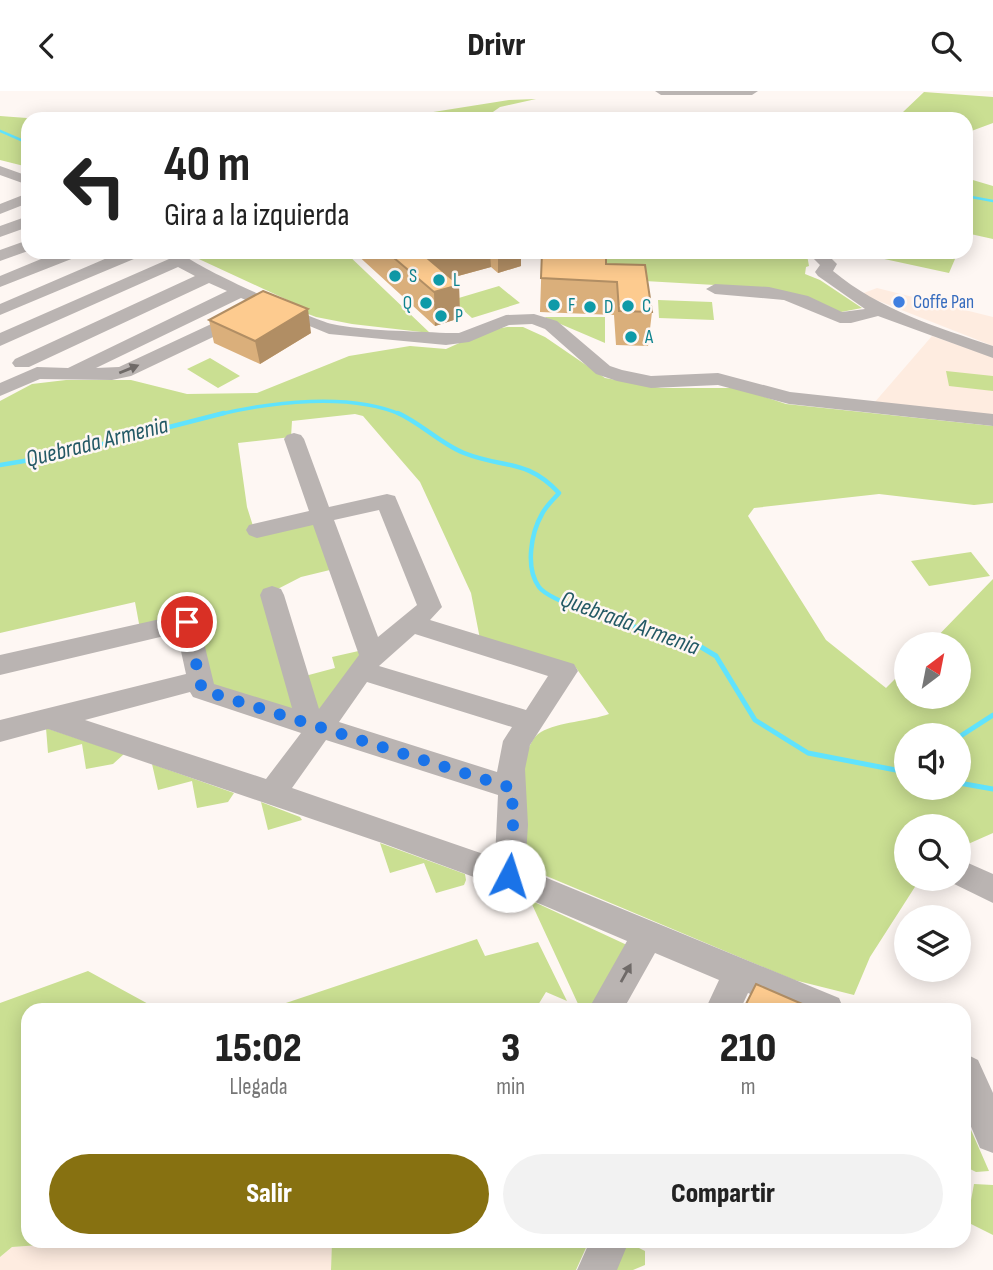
<!DOCTYPE html>
<html lang="es">
<head>
<meta charset="utf-8">
<style>
  body { margin:0; font-family:"Sofia Sans Condensed",sans-serif; background:#f2f2f2; color:#222; height:100vh; display:flex; flex-direction:column; font-size:26px; white-space:nowrap }
  * { box-sizing:border-box; margin:0 }
  p { font-size:23px; color:#767676 }
  .icon { flex:none; width:38px; height:38px; fill:none; stroke:currentColor; stroke-width:2; stroke-linecap:round; stroke-linejoin:round }
  .map { position:relative; flex:1; overflow:hidden }
  .sheet { position:absolute; left:21px; top:912px; width:950px; height:245px; display:flex; flex-direction:column; background:#fff; border-radius:21px; box-shadow:0 4px 18px #0003 }
  .sheet>* { flex:none }
  .banner { position:absolute; left:21px; top:21px; width:952px; height:147px; border-radius:21px; box-shadow:0 4px 18px #0003; background:#fff; color:#222; overflow:hidden }
  .needle { width:46px; rotate:32deg }
  .buttons { position:absolute; left:894px; top:541px; display:grid; gap:14px }
  .buttons a { display:grid; place-items:center; width:77px; height:77px; border-radius:50%; background:#fff; box-shadow:0 4px 18px #0003; font-size:35px }
  .pin { position:absolute; display:grid; place-items:center; width:60px; height:60px; color:#fff; margin:-30px; border:4px solid #fff; border-radius:50%; box-shadow:0 2px 7px #0007 }
  .me { position:absolute; width:77px; margin:-38px; rotate:5deg; stroke-linejoin:round; filter:drop-shadow(0 0 5px #0008) }
  .turn { display:flex; align-items:center; gap:24px; height:147px; padding:0 28px; font-size:32px }
  .turn .icon { width:91px; height:91px; stroke-width:2.5 }
  .turn b { display:block; font-size:49px; line-height:60px }
  .eta { display:flex; justify-content:space-evenly; align-items:center; height:119px; text-align:center }
  .eta b { font-size:42px; font-weight:800; line-height:49px }
  .button { display:flex; gap:14px; margin-top:auto; padding:14px 28px }
  .button a { flex:1; height:80px; border-radius:42px; background:#877111; color:#fff; font-size:28px; font-weight:800; line-height:80px; text-align:center }
  .button a+a { background:#f2f2f2; color:#222 }
  header { display:flex; justify-content:space-between; align-items:center; height:91px; padding:0 28px; background:#fff; font-size:32px; font-weight:800 }
  .map>svg:first-child { display:block }
  .built { fill:#feece0 }
  .green { fill:#cadf92; fill-rule:evenodd }
  .lines { fill:none; stroke-linecap:round; stroke-linejoin:round }
  .stream-far3 { stroke:#60e3fd; stroke-width:2.5 }
  .stream-far2 { stroke:#60e3fd; stroke-width:3.5 }
  .stream-far1 { stroke:#60e3fd; stroke-width:4.5 }
  .stream { stroke:#60e3fd; stroke-width:5 }
  .minor { fill:#bab4b2; fill-rule:evenodd }
  .wall { fill:#daaf7b }
  .shaded-wall { fill:#b18e64 }
  .building { fill:#fdcb8f; stroke:#b18e64; stroke-width:2 }
  .oneway { fill:#6f6a68 }
  .route { stroke:#1a73e8; stroke-width:12; stroke-dasharray:0 21.6 }
  .culture-dot { fill:#0f9aa8; stroke:#fef7f3; stroke-width:2.5 }
  .shop-dot { fill:#3f7fe0; stroke:#fef7f3; stroke-width:2.5 }
  .labels { text-anchor:middle; dominant-baseline:central; stroke-width:5; stroke-linejoin:round; paint-order:stroke }
  .far-culture-label { font-size:19px; fill:#0d838f; stroke:#fef7f3; text-anchor:start }
  .far-shop-label { font-size:19px; fill:#366cbe; stroke:#fef7f3; text-anchor:start }
  .water-label { font-size:24px; font-style:italic; fill:#235965; stroke:#fef7f3 }
</style>
</head>
<body>
<header><svg class="icon" aria-label="back" viewBox="0 0 24 24"><path d="M15 5l-7 7 7 7"/></svg>Drivr<svg class="icon" aria-label="search" viewBox="0 0 24 24"><circle cx="10" cy="10" r="6"/><path d="M15 15l6 6"/></svg></header>
<div class="map">
<svg width="993" height="1179" viewBox="0 0 993 1179">
  <rect width="100%" height="100%" fill="#fef7f3"/>
  <path class="built" d="M 877,197 L 993,226 L 993,255 L 861,203 Z
    M 932,245 L 993,266 L 993,325 L 874,312 Z
    M 96,1150 L 332,1150 L 331,1179 L 0,1179 L 0,1166 L 12,1156 Z"/>
  <path class="green" d="M 924,1 L 993,6 L 993,32 L 966,42 L 966,28 L 862,28 L 903,21 Z
    M 536,8 L 500,16 L 483,28 L 389,28 L 509,9 Z
    M 0,25 L 40,28 L 28,28 L 28,76 L 0,69 Z
    M 966,87 L 993,95 L 993,148 L 966,142 Z
    M 189,161 L 345,161 L 430,242 L 352,233 L 316,226 L 290,216 L 294,212 L 188,163 Z
    M 531,161 L 793,161 L 807,164 L 809,175 L 806,176 L 805,183 L 820,189 L 862,217 L 841,221 L 715,194 L 627,189 Z
    M 852,161 L 958,161 L 949,182 Z
    M 499,195 L 520,212 L 472,227 L 452,209 Z
    M 658,209 L 712,211 L 714,229 L 659,227 Z
    M 544,226 L 605,226 L 605,252 Z
    M 507,236 L 523,236 L 545,246 L 605,287 L 661,297 L 738,297 L 786,313 L 993,335 L 993,412 L 974,414 L 879,403 L 754,417 L 748,425 L 826,549 L 886,597 L 906,577 L 906,606 L 959,606 L 959,553 L 930,553 L 993,488 L 993,742 L 959,757 L 959,735 L 906,735 L 906,788 L 920,788 L 870,866 L 854,904 L 794,889 L 525,776 C 524,746 512,658 541,641 C 558,631 590,630 609,623 L 574,574 L 480,548 L 471,502 L 420,391 L 363,325 L 355,323 L 292,330 L 291,346 L 238,352 L 247,416 L 253,435 L 316,429 L 334,478 L 301,486 L 266,504 L 300,623 L 206,591 L 190,524 L 140,538 L 135,511 L 0,542 L 0,310 L 32,293 L 66,289 L 131,289 L 187,303 L 257,302 L 349,265 L 410,255 L 446,258 L 486,240 ZM 906,644 L 959,644 L 959,696 L 906,696 Z
    M 210,267 L 240,285 L 218,297 L 187,278 Z
    M 946,280 L 993,285 L 993,300 L 949,295 Z
    M 971,461 L 990,485 L 929,495 L 911,470 Z
    M 363,559 L 318,627 L 305,585 L 335,577 L 332,566 Z
    M 46,637 L 124,663 L 113,673 L 86,678 L 82,653 L 48,662 Z
    M 152,673 L 234,702 L 228,711 L 197,717 L 192,690 L 158,699 Z
    M 261,711 L 300,726 L 302,729 L 268,739 Z
    M 380,752 L 465,783 L 466,789 L 464,794 L 436,802 L 424,772 L 390,782 Z
    M 530,809 L 627,854 L 590,919 L 579,915 Z
    M 477,848 L 485,865 L 538,851 L 567,910 L 546,901 L 535,919 L 265,919 Z
    M 88,880 L 152,915 L 154,919 L 28,919 L 28,1150 L 96,1150 L 12,1156 L 0,1166 L 0,912 Z
    M 964,1023 L 989,1080 L 976,1081 L 964,1075 Z
    M 974,1093 L 993,1094 L 993,1144 L 967,1131 Z
    M 332,1150 L 589,1150 L 576,1179 L 331,1179 Z
    M 631,1153 L 645,1160 L 645,1174 L 633,1179 L 614,1179 L 623,1156 Z"/>
  <g class="lines">
    <path class="stream-far3" d="M 0,40 L 28,52
      M 966,105 L 993,110"/>
    <path class="stream-far2" d="M 216,324 C 271,311 350,301 402,324"/>
    <path class="stream-far1" d="M 398,322 C 422,333 441,353 464,362 C 504,378 526,367 559,402 C 553,409 546,415 542,423 C 531,442 525,477 539,496 C 553,515 655,541 681,549
      M 0,374 L 60,364 L 224,322"/>
    <path class="stream" d="M 675,547 L 696,553 L 716,565 L 755,629 L 808,662 L 906,681
      M 959,646 L 993,624
      M 959,692 L 993,698"/>
    <path class="minor" d="M 655,0 L 758,0 L 752,4 L 661,4 Z
      M 0,75 L 28,85 L 28,94 L 0,84 Z
      M 28,102 L 28,112 L 0,123 L 0,113 Z
      M 28,125 L 28,136 L 0,146 L 0,135 Z
      M 28,149 L 28,160 L 0,170 L 0,159 Z
      M 58,161 L 81,161 L 79,165 L 0,196 L 0,185 Z
      M 121,161 L 143,161 L 141,165 L 0,224 L 0,213 Z
      M 165,161 L 181,161 C 189,174 312,228 332,233 C 364,240 412,240 446,242 L 459,242 L 506,224 L 534,223 L 557,230 L 610,275 L 622,279 L 651,285 L 718,282 L 790,301 L 993,323 L 993,335 L 789,313 L 718,294 L 651,297 L 617,290 L 596,283 L 545,238 L 532,233 L 509,234 L 469,251 L 446,254 L 329,243 L 241,207 L 96,277 L 119,276 L 237,221 L 243,220 L 252,225 L 249,229 L 131,285 L 112,289 L 40,288 L 0,305 L 0,292 L 37,276 L 68,277 L 227,200 L 209,192 L 29,276 L 15,276 L 12,272 L 15,268 L 195,185 L 178,176 L 0,255 L 0,242 L 169,168 Z
      M 807,161 L 825,161 L 837,173 L 833,180 C 880,219 936,236 993,255 L 993,267 L 878,225 L 851,232 L 840,232 L 784,209 L 715,203 L 706,198 L 715,193 L 769,196 L 808,205 L 842,221 L 865,218 L 818,185 L 815,181 L 820,174 Z
      M 294,342 L 301,344 L 304,348 L 329,416 L 387,403 L 395,405 L 442,516 L 430,529 L 574,573 L 578,580 L 530,654 L 525,678 L 528,734 L 525,778 L 839,907 L 844,919 L 788,919 L 748,902 L 740,919 L 705,919 L 719,889 L 655,862 L 623,919 L 588,919 L 627,850 L 498,795 L 382,752 L 48,638 L 0,651 L 0,629 L 186,583 L 177,542 L 0,584 L 0,564 L 187,522 L 196,525 L 199,531 L 214,593 L 292,617 L 260,504 L 263,498 L 272,495 L 281,498 L 284,504 L 319,618 L 359,564 L 313,434 L 257,447 L 249,444 L 246,439 L 249,434 L 309,420 L 284,348 L 287,344 ZM 379,419 L 417,514 L 378,546 L 334,429 ZM 415,543 L 548,585 L 526,619 L 379,575 ZM 367,591 L 512,636 L 503,650 L 497,681 L 339,631 ZM 190,601 L 193,606 L 301,642 L 266,688 L 85,629 ZM 326,649 L 498,704 L 495,767 L 292,697 Z
      M 959,768 L 993,783 L 993,812 L 948,790 L 947,788 L 959,788 Z
      M 966,963 L 978,969 L 993,1002 L 993,1062 L 980,1057 L 964,1019 Z
      M 590,1150 L 629,1150 L 617,1179 L 577,1179 Z"/>
  </g>
  <path class="wall" d="M 354,161 L 521,161 L 521,175 L 498,182 L 491,176 L 458,185 L 458,191 L 456,191 L 459,194 L 460,227 L 435,235 Z
    M 542,161 L 606,173 L 652,221 L 648,255 L 616,254 L 614,224 L 540,221 Z
    M 209,229 L 311,242 L 260,273 L 214,252 Z"/>
  <path class="shaded-wall" d="M 446,161 L 490,161 L 491,176 L 458,185 L 458,191 L 431,199 L 427,167 Z
    M 498,161 L 521,161 L 521,175 L 498,182 Z
    M 459,194 L 460,227 L 435,235 L 434,201 Z
    M 308,218 L 311,242 L 260,273 L 255,250 Z"/>
  <path class="building" d="M 387,161 L 446,161 L 427,167 L 459,194 L 434,201 Z
    M 542,161 L 606,161 L 606,173 L 645,174 L 652,221 L 619,220 L 617,191 L 541,187 Z
    M 263,200 L 308,218 L 255,250 L 209,229 Z
    M 756,893 L 816,919 L 743,919 Z"/>
  <defs><path id="oneway-solid" d="M-6-.8H1V-3.2L6.5 0L1 3.2V.8H-6Z" transform="scale(1.75)"/></defs>
  <g class="oneway">
    <use href="#oneway-solid" transform="translate(129 278) rotate(-22)"/>
    <use href="#oneway-solid" transform="translate(626 882) rotate(-61)"/>
  </g>
  <g class="lines">
    <path class="route" d="M 187,531 L 202,599 L 512,697 L 513,734 L 509,785"/>
  </g>
  <g class="culture-dot">
    <circle cx="395" cy="185" r="7"/>
    <circle cx="439" cy="189" r="7"/>
    <circle cx="426" cy="212" r="7"/>
    <circle cx="554" cy="214" r="7"/>
    <circle cx="628" cy="215" r="7"/>
    <circle cx="590" cy="216" r="7"/>
    <circle cx="441" cy="225" r="7"/>
    <circle cx="631" cy="246" r="7"/>
  </g>
  <circle class="shop-dot" cx="899" cy="211" r="7"/>
  <g class="labels">
    <g class="far-culture-label">
      <text x="409" y="185">S</text>
      <text x="453" y="189">L</text>
      <text x="412" y="212" text-anchor="end">Q</text>
      <text x="568" y="214">F</text>
      <text x="642" y="215">C</text>
      <text x="604" y="216">D</text>
      <text x="455" y="225">P</text>
      <text x="645" y="246">A</text>
    </g>
    <g class="far-shop-label">
      <text x="913" y="211">Coffe Pan</text>
    </g>
    <g class="water-label">
      <text transform="translate(97 351) rotate(-14)">Quebrada Armenia</text>
      <text transform="translate(630 532) rotate(20)">Quebrada Armenia</text>
    </g>
  </g>
</svg>
<div class="buttons">
<a><svg class="needle" viewBox="-14 -14 28 28"><path d="M0-13l5 13h-10z" fill="#e53935"/><path d="M0 13l5-13h-10z" fill="#767676"/></svg></a>
<a><svg class="icon" aria-label="sound" viewBox="0 0 24 24"><path d="M4 9h4l5-4v14l-5-4H4zM17 9q2 3 0 6"/></svg></a>
<a><svg class="icon" aria-label="search" viewBox="0 0 24 24"><circle cx="10" cy="10" r="6"/><path d="M15 15l6 6"/></svg></a>
<a><svg class="icon" aria-label="layers" viewBox="0 0 24 24"><path d="M12 4l9 5-9 5-9-5zM3 14l9 5 9-5"/></svg></a>
</div>
<div class="pin" style="left:187px;top:531px;background:#d93025"><svg class="icon" aria-label="arrive" viewBox="0 0 24 24"><path d="M6 21V4h12l-3 4 3 4H6"/></svg></div>
<svg class="me" style="left:509px;top:785px" viewBox="-20 -20 40 40"><circle r="19" fill="#fff"/><path d="M0-13L10 11 0 6-10 11z" fill="#1a73e8"/></svg>
<div class="banner">
<div class="turn"><svg class="icon" aria-label="left" viewBox="0 0 24 24"><path d="M17 20v-9H6M10 6l-5 5 5 5"/></svg><div><b>40 m</b>Gira a la izquierda</div></div>
</div>
<section class="sheet">
<div class="eta">
<div><b>15:02</b><p>Llegada</p></div>
<div><b>3</b><p>min</p></div>
<div><b>210</b><p>m</p></div>
</div>
<div class="button"><a>Salir</a><a>Compartir</a></div>
</section>
</div>
</body>
</html>
